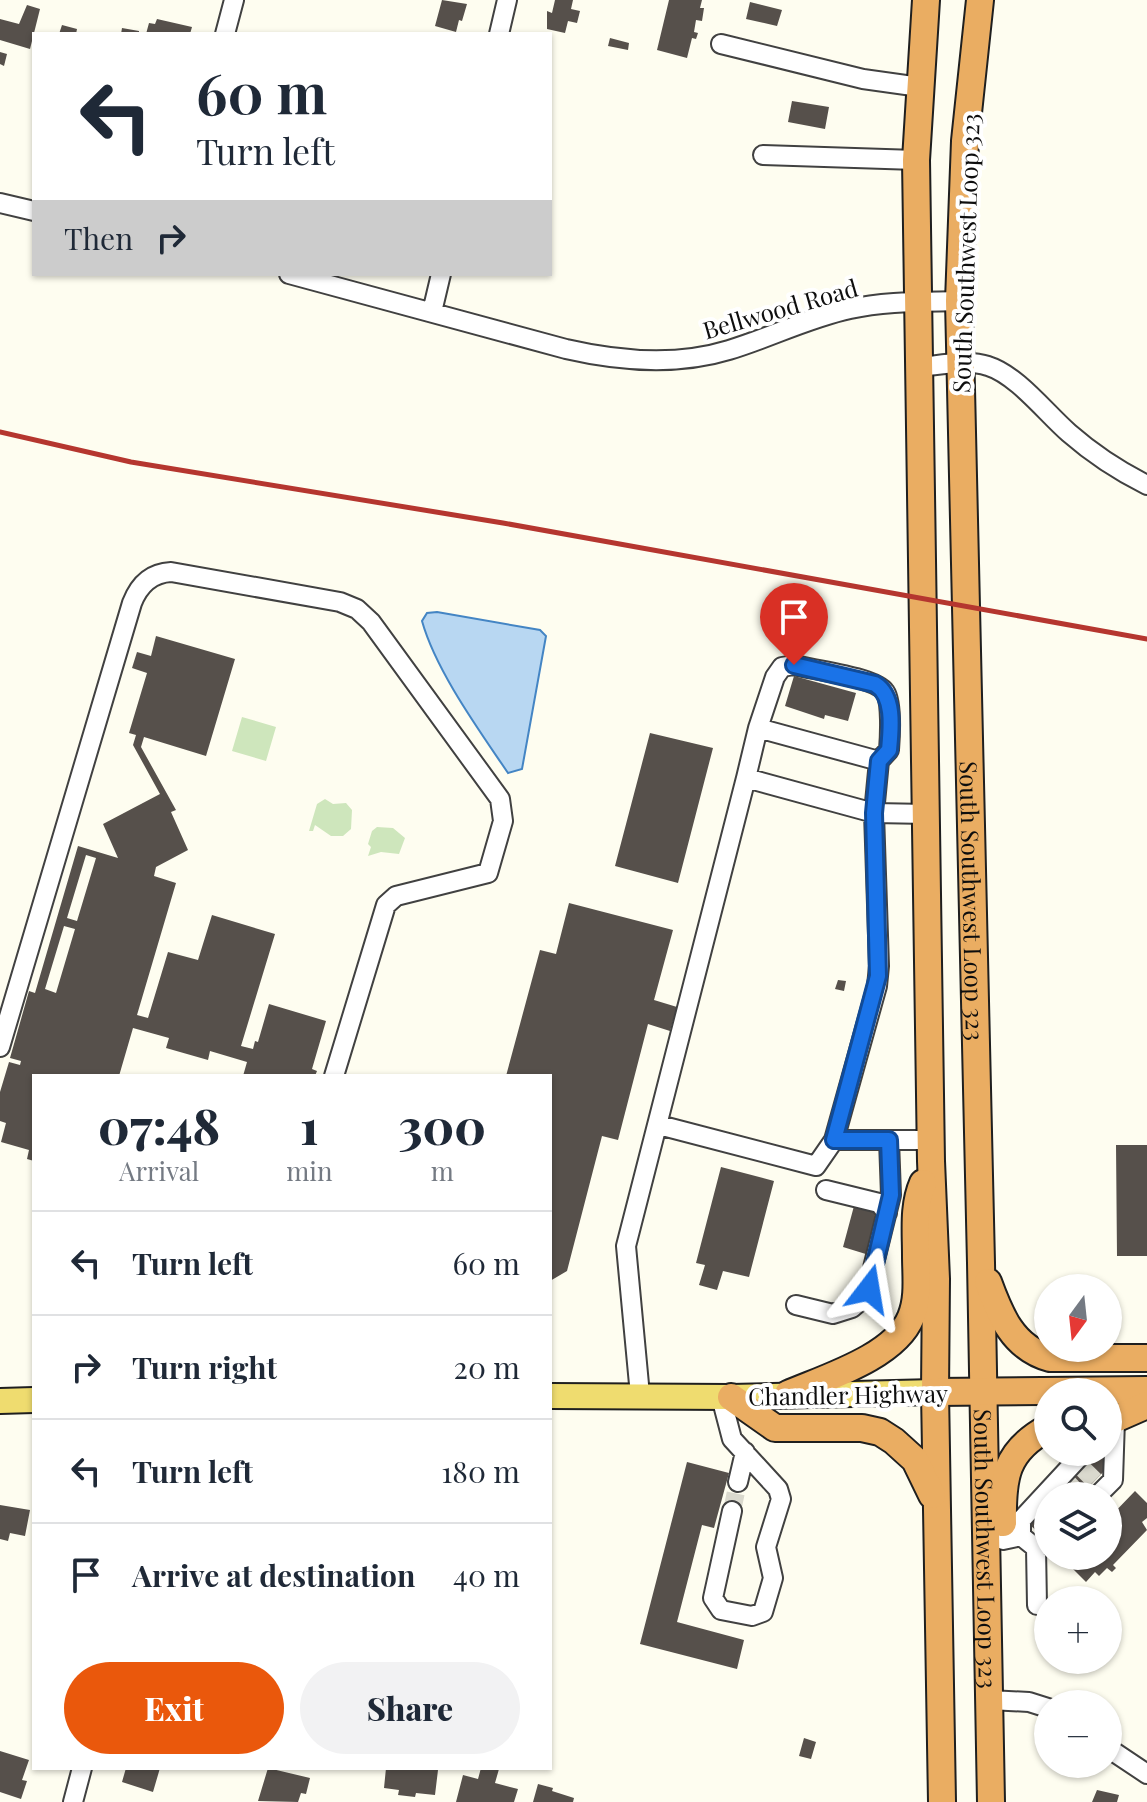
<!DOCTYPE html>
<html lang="en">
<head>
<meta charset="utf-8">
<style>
  body { margin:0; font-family:"Playfair Display",serif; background:#f2f2f3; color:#1f2937; height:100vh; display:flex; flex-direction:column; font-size:30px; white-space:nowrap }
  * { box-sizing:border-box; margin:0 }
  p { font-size:26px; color:#747a83 }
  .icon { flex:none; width:44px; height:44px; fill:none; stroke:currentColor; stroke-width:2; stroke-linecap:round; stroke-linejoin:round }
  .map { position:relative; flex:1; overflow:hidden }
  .side { position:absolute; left:32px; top:1074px; width:520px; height:696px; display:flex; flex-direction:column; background:#fff; border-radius:0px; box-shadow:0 2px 6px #0004 }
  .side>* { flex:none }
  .guide { position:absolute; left:32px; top:32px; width:520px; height:244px; border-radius:0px; box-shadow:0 2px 6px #0004; background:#fff; color:#1f2937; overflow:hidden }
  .needle { width:52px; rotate:195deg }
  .buttons { position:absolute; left:1034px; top:1274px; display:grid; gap:16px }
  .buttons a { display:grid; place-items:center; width:88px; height:88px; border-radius:50%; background:#fff; box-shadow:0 2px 6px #0004; font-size:40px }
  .pin { position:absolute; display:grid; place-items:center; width:68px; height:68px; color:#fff; margin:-82px -34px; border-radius:50% 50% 50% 0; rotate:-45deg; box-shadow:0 0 8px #0007 }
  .pin .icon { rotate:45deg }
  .me { position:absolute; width:88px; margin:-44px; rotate:14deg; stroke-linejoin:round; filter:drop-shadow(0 0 6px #0008) }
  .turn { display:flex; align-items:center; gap:28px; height:168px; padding:0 32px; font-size:36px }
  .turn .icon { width:104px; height:104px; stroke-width:2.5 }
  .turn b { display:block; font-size:56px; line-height:68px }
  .then { display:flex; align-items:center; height:76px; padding:0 32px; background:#0003; gap:16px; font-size:30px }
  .eta { display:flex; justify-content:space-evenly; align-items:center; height:136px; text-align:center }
  .eta b { font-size:48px; font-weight:800; line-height:56px }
  .button { display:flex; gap:16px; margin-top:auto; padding:16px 32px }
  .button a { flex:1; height:92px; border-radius:48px; background:#ea580c; color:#fff; font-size:32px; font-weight:800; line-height:92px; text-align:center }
  .button a+a { background:#f2f2f3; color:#1f2937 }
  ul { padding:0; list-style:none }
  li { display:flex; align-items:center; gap:24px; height:104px; padding:0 32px; border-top:2px solid #e0e1e3 }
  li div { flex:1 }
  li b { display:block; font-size:30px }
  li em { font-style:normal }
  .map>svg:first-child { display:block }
  .green { fill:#cee6bc }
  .water { fill:#b8d7f2; stroke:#4485c4; stroke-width:2 }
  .building { fill:#56504b; fill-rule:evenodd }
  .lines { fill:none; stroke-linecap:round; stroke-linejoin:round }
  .minor-tunnel { stroke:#dad9ce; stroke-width:18; stroke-dasharray:18 9; stroke-linecap:butt }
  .minor-casing { stroke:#414141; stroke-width:22 }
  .major-casing { stroke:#1f1f1f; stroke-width:28 }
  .highway-casing { stroke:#1f1f1f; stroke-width:30 }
  .minor { stroke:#fff; stroke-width:18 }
  .major { stroke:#efdc6f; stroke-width:24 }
  .highway { stroke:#eaad62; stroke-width:26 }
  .rail { stroke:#b5362f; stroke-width:5 }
  .route-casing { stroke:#114b97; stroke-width:20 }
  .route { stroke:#1a73e8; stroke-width:14 }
  .labels { text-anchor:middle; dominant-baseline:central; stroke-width:8; stroke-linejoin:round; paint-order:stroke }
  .street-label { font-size:24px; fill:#0e0e0e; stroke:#fff }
</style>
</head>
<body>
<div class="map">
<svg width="1147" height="1802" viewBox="0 0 1147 1802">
  <rect width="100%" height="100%" fill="#fefdf0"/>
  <path class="green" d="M 242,717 L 276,727 L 266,761 L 232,751 Z
    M 325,799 L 333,804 L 346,803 L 352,810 L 351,829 L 343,836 L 331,836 L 315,825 L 313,831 L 309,831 L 317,804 Z
    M 377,827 L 393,828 L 405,838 L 399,854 L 381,852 L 368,856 L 371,847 L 368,844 L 372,831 Z"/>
  <path class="water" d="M 437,612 L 540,630 L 546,636 L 522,769 L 508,773 C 479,730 436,671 422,621 L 427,613 Z"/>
  <path class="building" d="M 442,0 L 467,4 L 462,21 L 459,20 L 456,32 L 435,26 Z
    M 555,0 L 573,0 L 571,9 L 580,11 L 577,23 L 568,21 L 565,33 L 547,29 L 547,11 L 552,13 Z
    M 669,0 L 702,0 L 700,8 L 704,8 L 702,21 L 696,20 L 694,32 L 698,33 L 696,39 L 692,38 L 687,58 L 657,50 Z
    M 750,2 L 782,10 L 777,26 L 746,19 Z
    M 27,5 L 40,9 L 30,49 L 0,40 L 0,19 L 19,24 Z
    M 157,19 L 192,27 L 190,34 L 146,34 L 149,23 L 155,24 Z
    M 62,25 L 77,29 L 76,34 L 59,34 Z
    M 122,28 L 139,31 L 139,34 L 121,34 Z
    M 610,38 L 629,43 L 628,50 L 608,46 Z
    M 0,52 L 7,54 L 4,66 L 0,64 Z
    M 792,101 L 829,107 L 825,129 L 788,122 Z
    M 156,636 L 235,659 L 206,756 L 144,737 L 141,747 L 176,810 L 171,812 L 188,850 L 156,867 L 154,876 L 176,883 L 137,1015 L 148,1018 L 168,952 L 198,960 L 212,915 L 275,934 L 241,1046 L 253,1049 L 255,1041 L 258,1042 L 269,1004 L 326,1021 L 312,1069 L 317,1071 L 315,1076 L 243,1076 L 247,1062 L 210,1051 L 208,1060 L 166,1048 L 169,1038 L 133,1028 L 119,1076 L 34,1076 L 34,1161 L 27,1159 L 29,1150 L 1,1142 L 6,1123 L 0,1121 L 0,1092 L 9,1062 L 20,1065 L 21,1061 L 10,1058 L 29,991 L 35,993 L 78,846 L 118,858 L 103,824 L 160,794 L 133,745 L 136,735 L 129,733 L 147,673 L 132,668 L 137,652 L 151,656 ZM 86,855 L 96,858 L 77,921 L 67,918 ZM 64,926 L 75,929 L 56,993 L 45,989 Z
    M 794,676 L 856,693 L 848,721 L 825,715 L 824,719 L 785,706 Z
    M 650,733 L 713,748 L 678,883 L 615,866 Z
    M 569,903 L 673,930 L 654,1000 L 677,1007 L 670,1031 L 648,1024 L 618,1140 L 602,1136 L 567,1271 L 550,1281 L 550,1076 L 506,1076 L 540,950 L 556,954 Z
    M 838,980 L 846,981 L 844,991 L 835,989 Z
    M 1116,1145 L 1147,1145 L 1147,1256 L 1117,1256 Z
    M 721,1167 L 774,1181 L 749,1277 L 723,1271 L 717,1290 L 699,1285 L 705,1265 L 696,1263 Z
    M 854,1206 L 880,1214 L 869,1255 L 843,1247 Z
    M 1097,1452 L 1111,1464 L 1080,1496 L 1055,1496 Z
    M 687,1462 L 729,1473 L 714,1528 L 702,1525 L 677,1622 L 744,1640 L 737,1669 L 640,1644 Z
    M 1135,1491 L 1147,1503 L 1147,1518 L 1142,1522 L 1147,1530 L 1113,1565 L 1116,1568 L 1112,1572 L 1107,1568 L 1099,1576 L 1095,1572 L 1086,1582 L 1067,1563 L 1073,1556 L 1108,1556 L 1108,1519 Z
    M 1048,1504 L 1048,1530 L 1042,1536 L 1029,1524 Z
    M 0,1505 L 30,1510 L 25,1536 L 10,1533 L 8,1541 L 0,1539 Z
    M 804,1738 L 816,1742 L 811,1759 L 799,1756 Z
    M 0,1751 L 29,1760 L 22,1780 L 27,1781 L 21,1799 L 0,1792 Z
    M 126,1768 L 160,1768 L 153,1792 L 122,1782 Z
    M 268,1768 L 310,1778 L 306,1794 L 301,1793 L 298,1802 L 258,1801 Z
    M 386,1768 L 438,1770 L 435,1795 L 416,1793 L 415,1797 L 398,1795 L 399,1790 L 384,1788 Z
    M 481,1768 L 499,1769 L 495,1783 L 518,1789 L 514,1802 L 456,1802 L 463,1775 L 478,1779 Z
    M 538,1784 L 553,1788 L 552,1791 L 574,1798 L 573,1802 L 533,1802 Z
    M 1097,1790 L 1119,1795 L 1117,1802 L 1092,1802 Z"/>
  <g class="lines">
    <path class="minor-tunnel" d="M 1082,1468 L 1095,1481
      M 1068,1483 L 1080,1496
      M 1042,1510 L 1048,1517
      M 732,1511 L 738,1482"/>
    <defs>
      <path id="minor" d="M 225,34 L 234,0
        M 499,34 L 507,0
        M 721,44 L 863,79 L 920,87
        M 763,155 L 916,160
        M 0,203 L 34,211
        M 289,274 L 566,349 C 618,361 677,366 729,350 C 769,338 808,318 850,309 C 885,301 923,302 959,301
        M 432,312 L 441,274
        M 920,367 C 941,365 968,359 988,366 C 1017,375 1046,413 1069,433 C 1093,454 1119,471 1147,485
        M 758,728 L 775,677 L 782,667 L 794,665 C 813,670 875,677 885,692 C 892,702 890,737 889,750 L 879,761
        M 0,1047 L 132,603 C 139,585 151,573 171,572 L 340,602 L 357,609 L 371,622 L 500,799 L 503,821 L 488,873 L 396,896 L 386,905 L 334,1076
        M 659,1125 L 816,1166 L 834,1140 L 877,986 L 879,966 L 874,813 L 879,761 L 758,728 L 746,778
        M 834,1140 L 932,1140
        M 826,1190 L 879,1203 L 887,1213
        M 796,1305 L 833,1314 L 852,1308 L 866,1296 L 891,1195 L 889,1140
        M 640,1395 L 626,1246 L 746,778 L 874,813 L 928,814
        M 721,1397 L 732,1439 L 778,1489 L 781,1499 L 766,1547 L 773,1578 L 763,1612 L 752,1616 L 721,1610 L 713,1598 L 732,1511
        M 738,1482 L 745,1452
        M 1097,1496 L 1113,1480 L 1115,1420
        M 1021,1536 L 1021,1520 L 1084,1452
        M 1003,1540 L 1021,1536 L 1036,1548 L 1048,1544
        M 1036,1548 L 1037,1605
        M 989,1700 L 1029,1702 L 1048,1708
        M 1108,1748 L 1147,1774
        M 73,1802 L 82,1768"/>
      <path id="major" d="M 550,1396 L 731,1397 L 935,1392
        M 0,1401 L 34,1400"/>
      <g id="highway">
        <path d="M 926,0 L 916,160 L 931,1161 L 936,1279 L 935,1392 L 942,1802"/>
        <path id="s1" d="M 980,0 L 965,141 L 959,301 L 981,1263 L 991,1802"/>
        <path d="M 988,1282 C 1000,1315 1013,1348 1050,1358 L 1147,1358"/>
        <path d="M 935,1392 L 1147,1390"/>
        <path d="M 788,1394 C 825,1378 895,1357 911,1317 C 919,1298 916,1276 916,1256 C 916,1230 913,1206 923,1183"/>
        <path d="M 731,1397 L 775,1428 L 862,1428 L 880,1432 L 894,1441 L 915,1460 L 932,1495"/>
        <path d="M 1108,1422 L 1147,1405"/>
        <path d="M 1003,1523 C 1002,1478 1005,1451 1048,1428"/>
      </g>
    </defs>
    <use href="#minor" class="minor-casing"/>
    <use href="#major" class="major-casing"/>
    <use href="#highway" class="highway-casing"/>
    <use href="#minor" class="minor"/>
    <use href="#major" class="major"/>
    <use href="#highway" class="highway"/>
    <path class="rail" d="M 0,432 L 131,462 L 503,523 L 1147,639"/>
  </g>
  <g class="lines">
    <defs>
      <path id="route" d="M 794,665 L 875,684 C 895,696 891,729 889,750 L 879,761 L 874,813 L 878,976 L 834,1140 L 889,1140 L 891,1195 L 869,1289"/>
    </defs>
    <use href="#route" class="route-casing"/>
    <use href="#route" class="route"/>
  </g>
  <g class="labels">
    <g class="street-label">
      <text transform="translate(965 253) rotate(-88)">South Southwest Loop 323</text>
      <text transform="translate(780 308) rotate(-16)">Bellwood Road</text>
      <text stroke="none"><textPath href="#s1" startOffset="902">South Southwest Loop 323</textPath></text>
      <text transform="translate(848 1394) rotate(-1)">Chandler Highway</text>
      <text stroke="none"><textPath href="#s1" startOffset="1550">South Southwest Loop 323</textPath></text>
    </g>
  </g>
</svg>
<div class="buttons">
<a><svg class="needle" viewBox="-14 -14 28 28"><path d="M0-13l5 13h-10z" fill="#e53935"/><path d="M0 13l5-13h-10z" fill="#747a83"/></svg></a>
<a><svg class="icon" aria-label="search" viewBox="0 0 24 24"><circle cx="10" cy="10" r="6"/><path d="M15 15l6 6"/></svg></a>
<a><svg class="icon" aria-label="layers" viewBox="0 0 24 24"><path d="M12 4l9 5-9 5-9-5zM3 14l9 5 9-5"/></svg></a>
<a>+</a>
<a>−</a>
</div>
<div class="pin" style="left:794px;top:665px;background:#d93025"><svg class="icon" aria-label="arrive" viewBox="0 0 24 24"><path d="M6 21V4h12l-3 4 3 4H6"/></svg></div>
<svg class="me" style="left:869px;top:1289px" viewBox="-20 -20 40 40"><path d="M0-17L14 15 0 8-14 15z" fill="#1a73e8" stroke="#fff" stroke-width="4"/></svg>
<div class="guide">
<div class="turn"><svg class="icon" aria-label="left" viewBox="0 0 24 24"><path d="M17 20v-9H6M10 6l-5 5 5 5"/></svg><div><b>60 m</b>Turn left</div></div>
<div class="then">Then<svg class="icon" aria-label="right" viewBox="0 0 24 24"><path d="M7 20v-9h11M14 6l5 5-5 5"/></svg></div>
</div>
<section class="side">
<div class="eta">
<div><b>07:48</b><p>Arrival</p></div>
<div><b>1</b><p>min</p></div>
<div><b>300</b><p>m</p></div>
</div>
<ul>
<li><svg class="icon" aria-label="left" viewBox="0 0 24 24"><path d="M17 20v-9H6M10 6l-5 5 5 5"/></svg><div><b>Turn left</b></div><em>60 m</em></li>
<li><svg class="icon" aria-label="right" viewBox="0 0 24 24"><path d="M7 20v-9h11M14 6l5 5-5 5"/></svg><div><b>Turn right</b></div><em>20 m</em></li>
<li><svg class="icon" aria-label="left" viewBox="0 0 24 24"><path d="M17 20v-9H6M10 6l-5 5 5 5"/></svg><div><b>Turn left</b></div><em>180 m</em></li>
<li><svg class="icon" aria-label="arrive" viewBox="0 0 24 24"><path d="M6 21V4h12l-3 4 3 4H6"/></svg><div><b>Arrive at destination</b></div><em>40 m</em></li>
</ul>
<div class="button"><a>Exit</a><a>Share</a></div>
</section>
</div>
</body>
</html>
